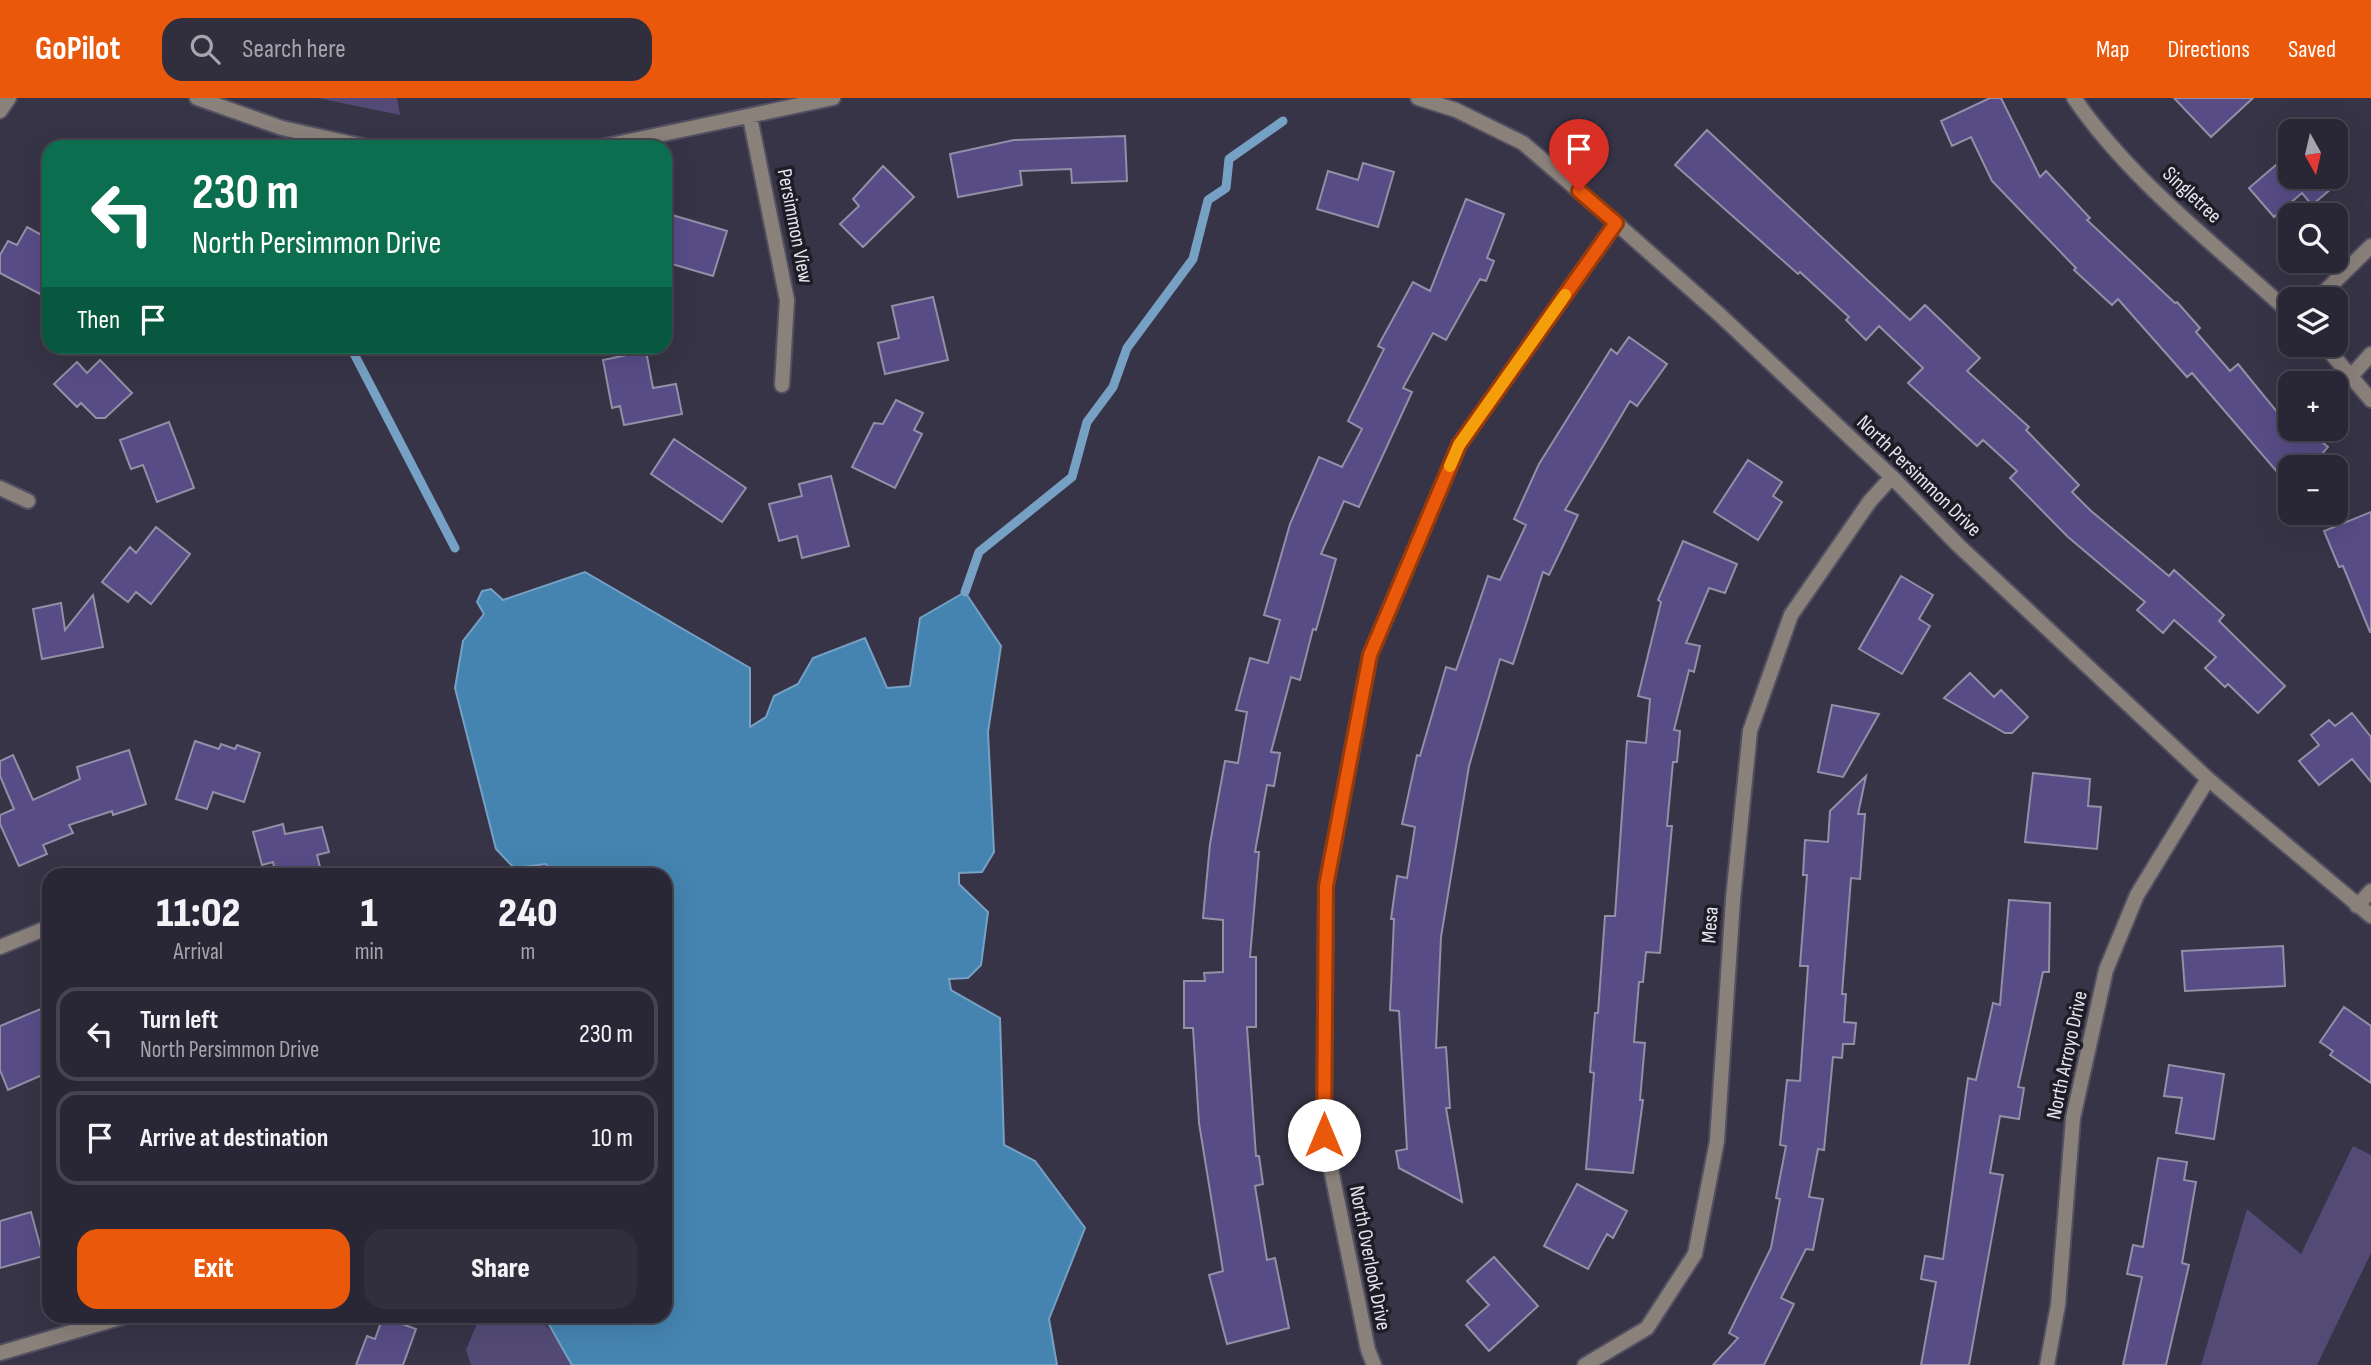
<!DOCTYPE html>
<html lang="en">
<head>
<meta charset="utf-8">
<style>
  body { margin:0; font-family:"Sofia Sans Condensed",sans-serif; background:#312f3d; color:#f1f3f6; height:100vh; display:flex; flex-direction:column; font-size:26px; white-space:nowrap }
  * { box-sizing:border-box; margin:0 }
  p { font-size:23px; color:#a5a5ad }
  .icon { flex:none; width:38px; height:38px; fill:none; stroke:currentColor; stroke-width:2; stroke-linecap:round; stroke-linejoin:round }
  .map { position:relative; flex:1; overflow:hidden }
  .side { position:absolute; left:42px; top:770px; width:630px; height:455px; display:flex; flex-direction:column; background:#292735; border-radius:21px; box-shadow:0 7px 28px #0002,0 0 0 2px #454450 }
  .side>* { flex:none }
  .guide { position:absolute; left:42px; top:42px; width:630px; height:214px; border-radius:21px; box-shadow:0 7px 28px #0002,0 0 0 2px #454450; background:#0b6e4f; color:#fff; overflow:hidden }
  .needle { width:46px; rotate:172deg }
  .tools { position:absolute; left:2278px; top:21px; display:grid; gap:14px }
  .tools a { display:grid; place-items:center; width:70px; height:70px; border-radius:14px; background:#292735; box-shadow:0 7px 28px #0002,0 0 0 2px #454450; font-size:35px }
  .pin { position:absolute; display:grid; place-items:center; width:60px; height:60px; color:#fff; margin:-72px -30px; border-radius:50% 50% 50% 0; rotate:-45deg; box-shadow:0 0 7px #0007 }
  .pin .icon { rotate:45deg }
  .me { position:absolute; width:77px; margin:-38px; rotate:0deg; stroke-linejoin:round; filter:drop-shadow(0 0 5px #0008) }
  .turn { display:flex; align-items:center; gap:24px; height:147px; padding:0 35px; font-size:32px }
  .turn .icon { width:91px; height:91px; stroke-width:2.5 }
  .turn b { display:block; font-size:49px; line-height:60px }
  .then { display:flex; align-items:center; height:66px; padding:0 35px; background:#0003; gap:14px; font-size:26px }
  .eta { display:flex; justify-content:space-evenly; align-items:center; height:119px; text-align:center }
  .eta b { font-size:42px; font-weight:800; line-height:49px }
  .button { display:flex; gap:14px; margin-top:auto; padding:14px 35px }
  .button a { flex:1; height:80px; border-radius:21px; background:#ea580c; color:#fff; font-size:28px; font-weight:800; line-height:80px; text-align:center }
  .button a+a { background:#312f3d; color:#f1f3f6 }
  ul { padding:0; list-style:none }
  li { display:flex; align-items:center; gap:21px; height:94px; margin:0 14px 10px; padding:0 21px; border:4px solid #454450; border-radius:21px }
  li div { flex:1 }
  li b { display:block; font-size:26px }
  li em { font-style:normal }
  header { display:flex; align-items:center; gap:42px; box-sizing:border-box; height:98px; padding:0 35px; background:#ea580c; color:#fff }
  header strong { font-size:33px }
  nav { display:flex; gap:38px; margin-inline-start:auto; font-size:24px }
  .search { width:490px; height:63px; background:#312f3d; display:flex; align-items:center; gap:18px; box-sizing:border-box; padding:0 24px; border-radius:21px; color:#a5a5ad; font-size:26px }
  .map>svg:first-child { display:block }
  .green { fill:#534b76 }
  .water { fill:#4584b1; stroke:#76a1c4; stroke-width:2 }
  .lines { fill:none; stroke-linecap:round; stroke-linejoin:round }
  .stream { stroke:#76a1c4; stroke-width:9 }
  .building { fill:#584c87; stroke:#928fa6; stroke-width:2 }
  .minor-casing { stroke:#535062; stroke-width:18 }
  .minor { stroke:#8b817b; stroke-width:14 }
  .route-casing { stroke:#983908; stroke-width:18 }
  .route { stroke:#ea580c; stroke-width:12 }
  .slow { stroke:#f59e0b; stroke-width:12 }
  .labels { text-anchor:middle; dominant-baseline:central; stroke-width:7; stroke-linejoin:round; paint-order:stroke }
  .street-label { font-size:21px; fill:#e7e5f2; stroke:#1e1d26 }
</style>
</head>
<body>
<header>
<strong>GoPilot</strong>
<div class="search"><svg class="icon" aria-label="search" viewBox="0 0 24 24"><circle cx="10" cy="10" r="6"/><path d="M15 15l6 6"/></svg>Search here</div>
<nav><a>Map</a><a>Directions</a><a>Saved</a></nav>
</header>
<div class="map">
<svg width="2371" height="1267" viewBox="0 0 2371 1267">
  <rect width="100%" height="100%" fill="#373447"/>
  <path class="green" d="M 318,0 L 397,0 L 400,17 Z
    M 2353,1048 L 2371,1057 L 2371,1155 L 2317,1267 L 2201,1267 L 2247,1111 L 2301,1156 Z
    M 480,1218 C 543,1218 540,1211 572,1267 L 471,1267 L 466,1252 Z"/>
  <path class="water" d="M 585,474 L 750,570 L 750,629 L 766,619 L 774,598 L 798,586 L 813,560 L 865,540 L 887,590 L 910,588 L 920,520 L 965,494 L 1001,548 L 988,634 L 994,754 L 982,774 L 959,775 L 959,786 L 988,814 L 981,867 L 968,880 L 949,881 L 951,892 L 1000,920 L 1004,1047 L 1035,1063 L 1085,1130 L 1049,1221 L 1057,1267 L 572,1267 L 544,1218 L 665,1218 L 665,777 L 552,777 L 546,766 L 514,770 L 496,751 L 455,590 L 463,543 L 484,516 L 477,504 L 482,493 L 491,491 L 503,502 Z"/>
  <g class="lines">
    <path class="stream" d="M 350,248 L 455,450
      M 965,494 L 979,454 L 1072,379 L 1087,324 L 1113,289 L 1127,250 L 1193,161 L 1208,102 L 1226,90 L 1229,61 L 1283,23"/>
  </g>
  <path class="building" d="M 1990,0 L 2001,0 L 2040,79 L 2046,73 L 2090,120 L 2087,122 L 2175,205 L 2177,204 L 2200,230 L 2196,234 L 2230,273 L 2238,266 L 2291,331 L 2306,331 L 2328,349 L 2311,369 L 2291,369 L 2291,390 L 2192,275 L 2187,279 L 2118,201 L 2112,207 L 2074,172 L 2076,170 L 1992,83 L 1971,39 L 1952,48 L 1941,23 Z
    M 2174,0 L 2253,0 L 2211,39 Z
    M 1707,32 L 1910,222 L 1925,207 L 1980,260 L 1967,273 L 2029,329 L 2026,332 L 2079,387 L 2072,394 L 2090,412 L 2169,478 L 2174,472 L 2224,517 L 2219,523 L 2285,588 L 2258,615 L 2228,586 L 2225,589 L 2205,570 L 2216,559 L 2174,522 L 2163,535 L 2137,512 L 2145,504 L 2068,439 L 2010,380 L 2017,373 L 1983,342 L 1977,348 L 1908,285 L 1923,270 L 1879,228 L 1866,242 L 1846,222 L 1849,219 L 1800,174 L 1798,176 L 1675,67 Z
    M 1125,38 L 1127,83 L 1072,85 L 1071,71 L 1020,73 L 1022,87 L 958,99 L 950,56 L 1014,42 Z
    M 2291,54 L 2291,79 L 2345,79 L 2312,107 L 2302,95 L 2274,119 L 2249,90 Z
    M 1363,65 L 1394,74 L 1378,129 L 1317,111 L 1328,73 L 1358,82 Z
    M 883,68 L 914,99 L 863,149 L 840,126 L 859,108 L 853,101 Z
    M 1466,101 L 1504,116 L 1487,160 L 1494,163 L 1486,183 L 1480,181 L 1446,242 L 1433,235 L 1403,290 L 1412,294 L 1359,409 L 1344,403 L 1321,456 L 1336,461 L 1316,532 L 1313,531 L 1300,582 L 1291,579 L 1271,654 L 1280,655 L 1274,688 L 1267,687 L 1255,754 L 1259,754 L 1250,859 L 1256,859 L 1256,929 L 1247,929 L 1256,1058 L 1259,1058 L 1263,1086 L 1255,1088 L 1267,1162 L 1275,1160 L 1289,1230 L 1227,1246 L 1209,1177 L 1223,1173 L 1199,1025 L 1193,930 L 1184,930 L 1184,883 L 1205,883 L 1204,875 L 1223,874 L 1223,822 L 1203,820 L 1210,746 L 1225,663 L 1238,665 L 1247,614 L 1236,612 L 1250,560 L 1268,565 L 1280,522 L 1264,517 L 1290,426 L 1319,359 L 1342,369 L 1362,331 L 1348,323 L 1384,251 L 1378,248 L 1413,184 L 1430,193 Z
    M 665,115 L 727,133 L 713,178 L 665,164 Z
    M 27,129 L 49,141 L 49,180 L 40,196 L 0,175 L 0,157 L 8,143 L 17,147 Z
    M 933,199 L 948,262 L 885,276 L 878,245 L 899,240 L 892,208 Z
    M 1629,239 L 1667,266 L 1637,308 L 1630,303 L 1565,412 L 1578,417 L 1549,477 L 1543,474 L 1513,566 L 1500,561 L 1469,668 L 1441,839 L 1436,950 L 1446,949 L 1450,1010 L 1446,1010 L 1462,1104 L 1399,1070 L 1396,1053 L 1407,1051 L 1399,913 L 1390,912 L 1394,821 L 1391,821 L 1397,778 L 1407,780 L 1415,729 L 1402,726 L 1417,657 L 1420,658 L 1446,569 L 1456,572 L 1488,478 L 1500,482 L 1526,427 L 1514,421 L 1539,366 L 1611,251 L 1617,256 Z
    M 646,253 L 653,290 L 676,286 L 682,316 L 624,327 L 620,308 L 612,310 L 603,262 Z
    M 100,262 L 132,295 L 105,320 L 96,320 L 81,305 L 77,309 L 54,286 L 77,264 L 87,275 Z
    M 896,302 L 923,315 L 914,332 L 922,336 L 895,390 L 852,369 L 874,325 L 883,326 Z
    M 169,324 L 194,390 L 157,404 L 143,367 L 131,371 L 120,342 Z
    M 674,341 L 746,390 L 722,424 L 651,376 Z
    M 1748,362 L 1782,384 L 1773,398 L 1782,404 L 1758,442 L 1714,414 Z
    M 831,378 L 849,448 L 802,460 L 797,438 L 779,443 L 769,406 L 802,398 L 799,386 Z
    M 2371,414 L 2371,534 L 2370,534 L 2343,468 L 2339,469 L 2324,433 Z
    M 156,429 L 190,456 L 151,506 L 136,494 L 128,504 L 102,484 L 130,449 L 136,455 Z
    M 1683,443 L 1737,466 L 1725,495 L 1709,490 L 1686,545 L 1700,548 L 1694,574 L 1689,572 L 1674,632 L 1680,633 L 1677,664 L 1673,664 L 1667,728 L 1672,728 L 1660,855 L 1646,854 L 1643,884 L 1639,884 L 1634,944 L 1645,945 L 1640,1002 L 1643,1002 L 1633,1075 L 1586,1071 L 1594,975 L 1590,974 L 1595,915 L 1598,915 L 1605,818 L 1615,818 L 1627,643 L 1646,645 L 1650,601 L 1638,598 L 1661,504 L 1658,502 Z
    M 1901,478 L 1933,497 L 1919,521 L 1930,528 L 1902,576 L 1859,551 Z
    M 93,497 L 103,549 L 42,561 L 33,511 L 61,505 L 65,532 Z
    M 1970,575 L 1994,599 L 2001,592 L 2028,619 L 2012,635 L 2005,635 L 1944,600 Z
    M 1832,607 L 1879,616 L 1843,679 L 1818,674 Z
    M 2352,615 L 2371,639 L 2371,684 L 2352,661 L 2319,687 L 2299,663 L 2319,647 L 2311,637 L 2329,622 L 2335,628 Z
    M 195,643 L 219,651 L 221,646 L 235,651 L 237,647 L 260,655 L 244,704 L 213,694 L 207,711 L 176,701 Z
    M 129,652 L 146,706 L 113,717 L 112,713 L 69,727 L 73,735 L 43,747 L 47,756 L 19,768 L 0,726 L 0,717 L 14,711 L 0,678 L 0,663 L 13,657 L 33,702 L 80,681 L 77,669 Z
    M 2033,675 L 2090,681 L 2088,708 L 2101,709 L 2097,751 L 2025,744 Z
    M 1866,678 L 1858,716 L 1865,716 L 1860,781 L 1851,780 L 1842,896 L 1846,896 L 1844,924 L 1856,925 L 1854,946 L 1843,946 L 1842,960 L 1833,959 L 1824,1052 L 1818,1051 L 1809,1099 L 1823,1101 L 1813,1152 L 1806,1151 L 1781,1200 L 1794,1206 L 1764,1267 L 1713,1267 L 1738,1240 L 1729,1235 L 1771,1150 L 1780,1101 L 1776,1100 L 1786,1048 L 1780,1047 L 1787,982 L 1800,983 L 1808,868 L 1800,868 L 1807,777 L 1803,777 L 1805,742 L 1828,744 L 1830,713 Z
    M 283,726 L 285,736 L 322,729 L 329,754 L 317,757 L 322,777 L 276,777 L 273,764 L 262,767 L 253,734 Z
    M 2009,802 L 2050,805 L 2049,874 L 2043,874 L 2018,989 L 2024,990 L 2019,1021 L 2000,1018 L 1990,1075 L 2003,1077 L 1969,1267 L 1921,1267 L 1936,1184 L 1921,1181 L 1925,1158 L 1943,1161 L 1968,980 L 1976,982 L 1993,905 L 2000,907 Z
    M 2283,848 L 2285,888 L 2185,893 L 2182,853 Z
    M 2344,909 L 2371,928 L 2371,985 L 2330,957 L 2333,953 L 2320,944 Z
    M 43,910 L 49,924 L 49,974 L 8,992 L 0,972 L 0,928 Z
    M 2169,967 L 2224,976 L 2214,1041 L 2176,1035 L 2182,1000 L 2164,998 Z
    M 2158,1060 L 2187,1064 L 2184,1082 L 2196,1084 L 2182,1165 L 2189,1167 L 2166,1267 L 2123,1267 L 2142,1179 L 2127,1176 L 2133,1147 L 2143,1149 Z
    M 1577,1086 L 1627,1113 L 1613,1140 L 1607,1136 L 1588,1171 L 1544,1148 Z
    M 31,1114 L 43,1158 L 0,1170 L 0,1123 Z
    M 1494,1159 L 1538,1208 L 1489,1253 L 1466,1227 L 1489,1207 L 1467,1183 Z
    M 383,1219 L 416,1231 L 403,1267 L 356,1267 L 367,1238 L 375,1241 Z"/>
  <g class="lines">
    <defs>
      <path id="minor" d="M 197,0 L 282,30 L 367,49
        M 1418,0 L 1456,12 L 1523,45 L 1616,125 L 1720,217 L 1892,379 L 1958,447 L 2208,681 L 2371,818
        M 2074,0 C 2131,83 2217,148 2291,216
        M 0,13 L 9,0
        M 750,19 L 787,202 L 782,287
        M 601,49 L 833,0
        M 2317,201 L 2371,148
        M 2324,247 L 2371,302
        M 2351,278 L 2371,256
        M 0,390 L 28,403
        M 2357,808 L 2371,793
        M 0,849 L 49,829
        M 0,1255 L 126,1218
        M 1374,1267 L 1368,1252 L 1324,1037 L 1326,788 L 1370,557 L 1459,347 L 1616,125
        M 1585,1267 L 1647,1230 L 1695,1156 L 1717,1043 L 1733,801 L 1750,633 L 1791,517 L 1870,403 L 1892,379
        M 2047,1267 L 2058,1207 L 2073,1020 L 2106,872 L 2137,797 L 2208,681"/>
    </defs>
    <use href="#minor" class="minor-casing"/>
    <use href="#minor" class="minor"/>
  </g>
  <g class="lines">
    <defs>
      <path id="route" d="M 1324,1037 L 1326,788 L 1370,557 L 1459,347 L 1616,125 L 1579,93"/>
    </defs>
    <use href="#route" class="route-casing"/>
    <use href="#route" class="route"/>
    <path class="slow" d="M 1450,368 L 1459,347 L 1565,197"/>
  </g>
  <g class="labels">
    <g class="street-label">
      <text transform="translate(2192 97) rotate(43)">Singletree</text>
      <text transform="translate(795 128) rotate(79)">Persimmon View</text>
      <text transform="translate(1919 378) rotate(44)">North Persimmon Drive</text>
      <text transform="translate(1710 827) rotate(-86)">Mesa</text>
      <text transform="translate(2067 957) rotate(-78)">North Arroyo Drive</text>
      <text transform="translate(1370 1160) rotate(79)">North Overlook Drive</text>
    </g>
  </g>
</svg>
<div class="tools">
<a><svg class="needle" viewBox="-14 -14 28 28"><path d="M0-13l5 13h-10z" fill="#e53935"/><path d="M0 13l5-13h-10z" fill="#a5a5ad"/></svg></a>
<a><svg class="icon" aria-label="search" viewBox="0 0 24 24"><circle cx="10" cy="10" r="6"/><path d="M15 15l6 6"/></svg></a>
<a><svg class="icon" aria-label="layers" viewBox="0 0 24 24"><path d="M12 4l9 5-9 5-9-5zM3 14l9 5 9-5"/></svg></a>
<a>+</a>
<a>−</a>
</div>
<div class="pin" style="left:1579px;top:93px;background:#d93025"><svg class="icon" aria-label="arrive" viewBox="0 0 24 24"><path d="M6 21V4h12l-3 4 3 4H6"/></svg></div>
<svg class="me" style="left:1324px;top:1037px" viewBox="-20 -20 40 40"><circle r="19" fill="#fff"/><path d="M0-13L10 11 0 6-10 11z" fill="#ea580c"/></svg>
<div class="guide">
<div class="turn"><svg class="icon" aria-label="left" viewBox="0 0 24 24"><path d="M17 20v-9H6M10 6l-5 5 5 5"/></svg><div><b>230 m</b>North Persimmon Drive</div></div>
<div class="then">Then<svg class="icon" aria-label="arrive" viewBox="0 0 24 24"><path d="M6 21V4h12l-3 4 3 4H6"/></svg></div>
</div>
<section class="side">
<div class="eta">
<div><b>11:02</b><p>Arrival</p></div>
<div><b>1</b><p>min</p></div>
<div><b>240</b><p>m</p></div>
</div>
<ul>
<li><svg class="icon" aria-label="left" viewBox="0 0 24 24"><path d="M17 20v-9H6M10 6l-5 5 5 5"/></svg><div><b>Turn left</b><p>North Persimmon Drive</p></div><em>230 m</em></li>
<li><svg class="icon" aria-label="arrive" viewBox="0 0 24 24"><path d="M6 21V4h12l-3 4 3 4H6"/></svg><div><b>Arrive at destination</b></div><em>10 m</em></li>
</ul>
<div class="button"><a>Exit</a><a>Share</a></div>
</section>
</div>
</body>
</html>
